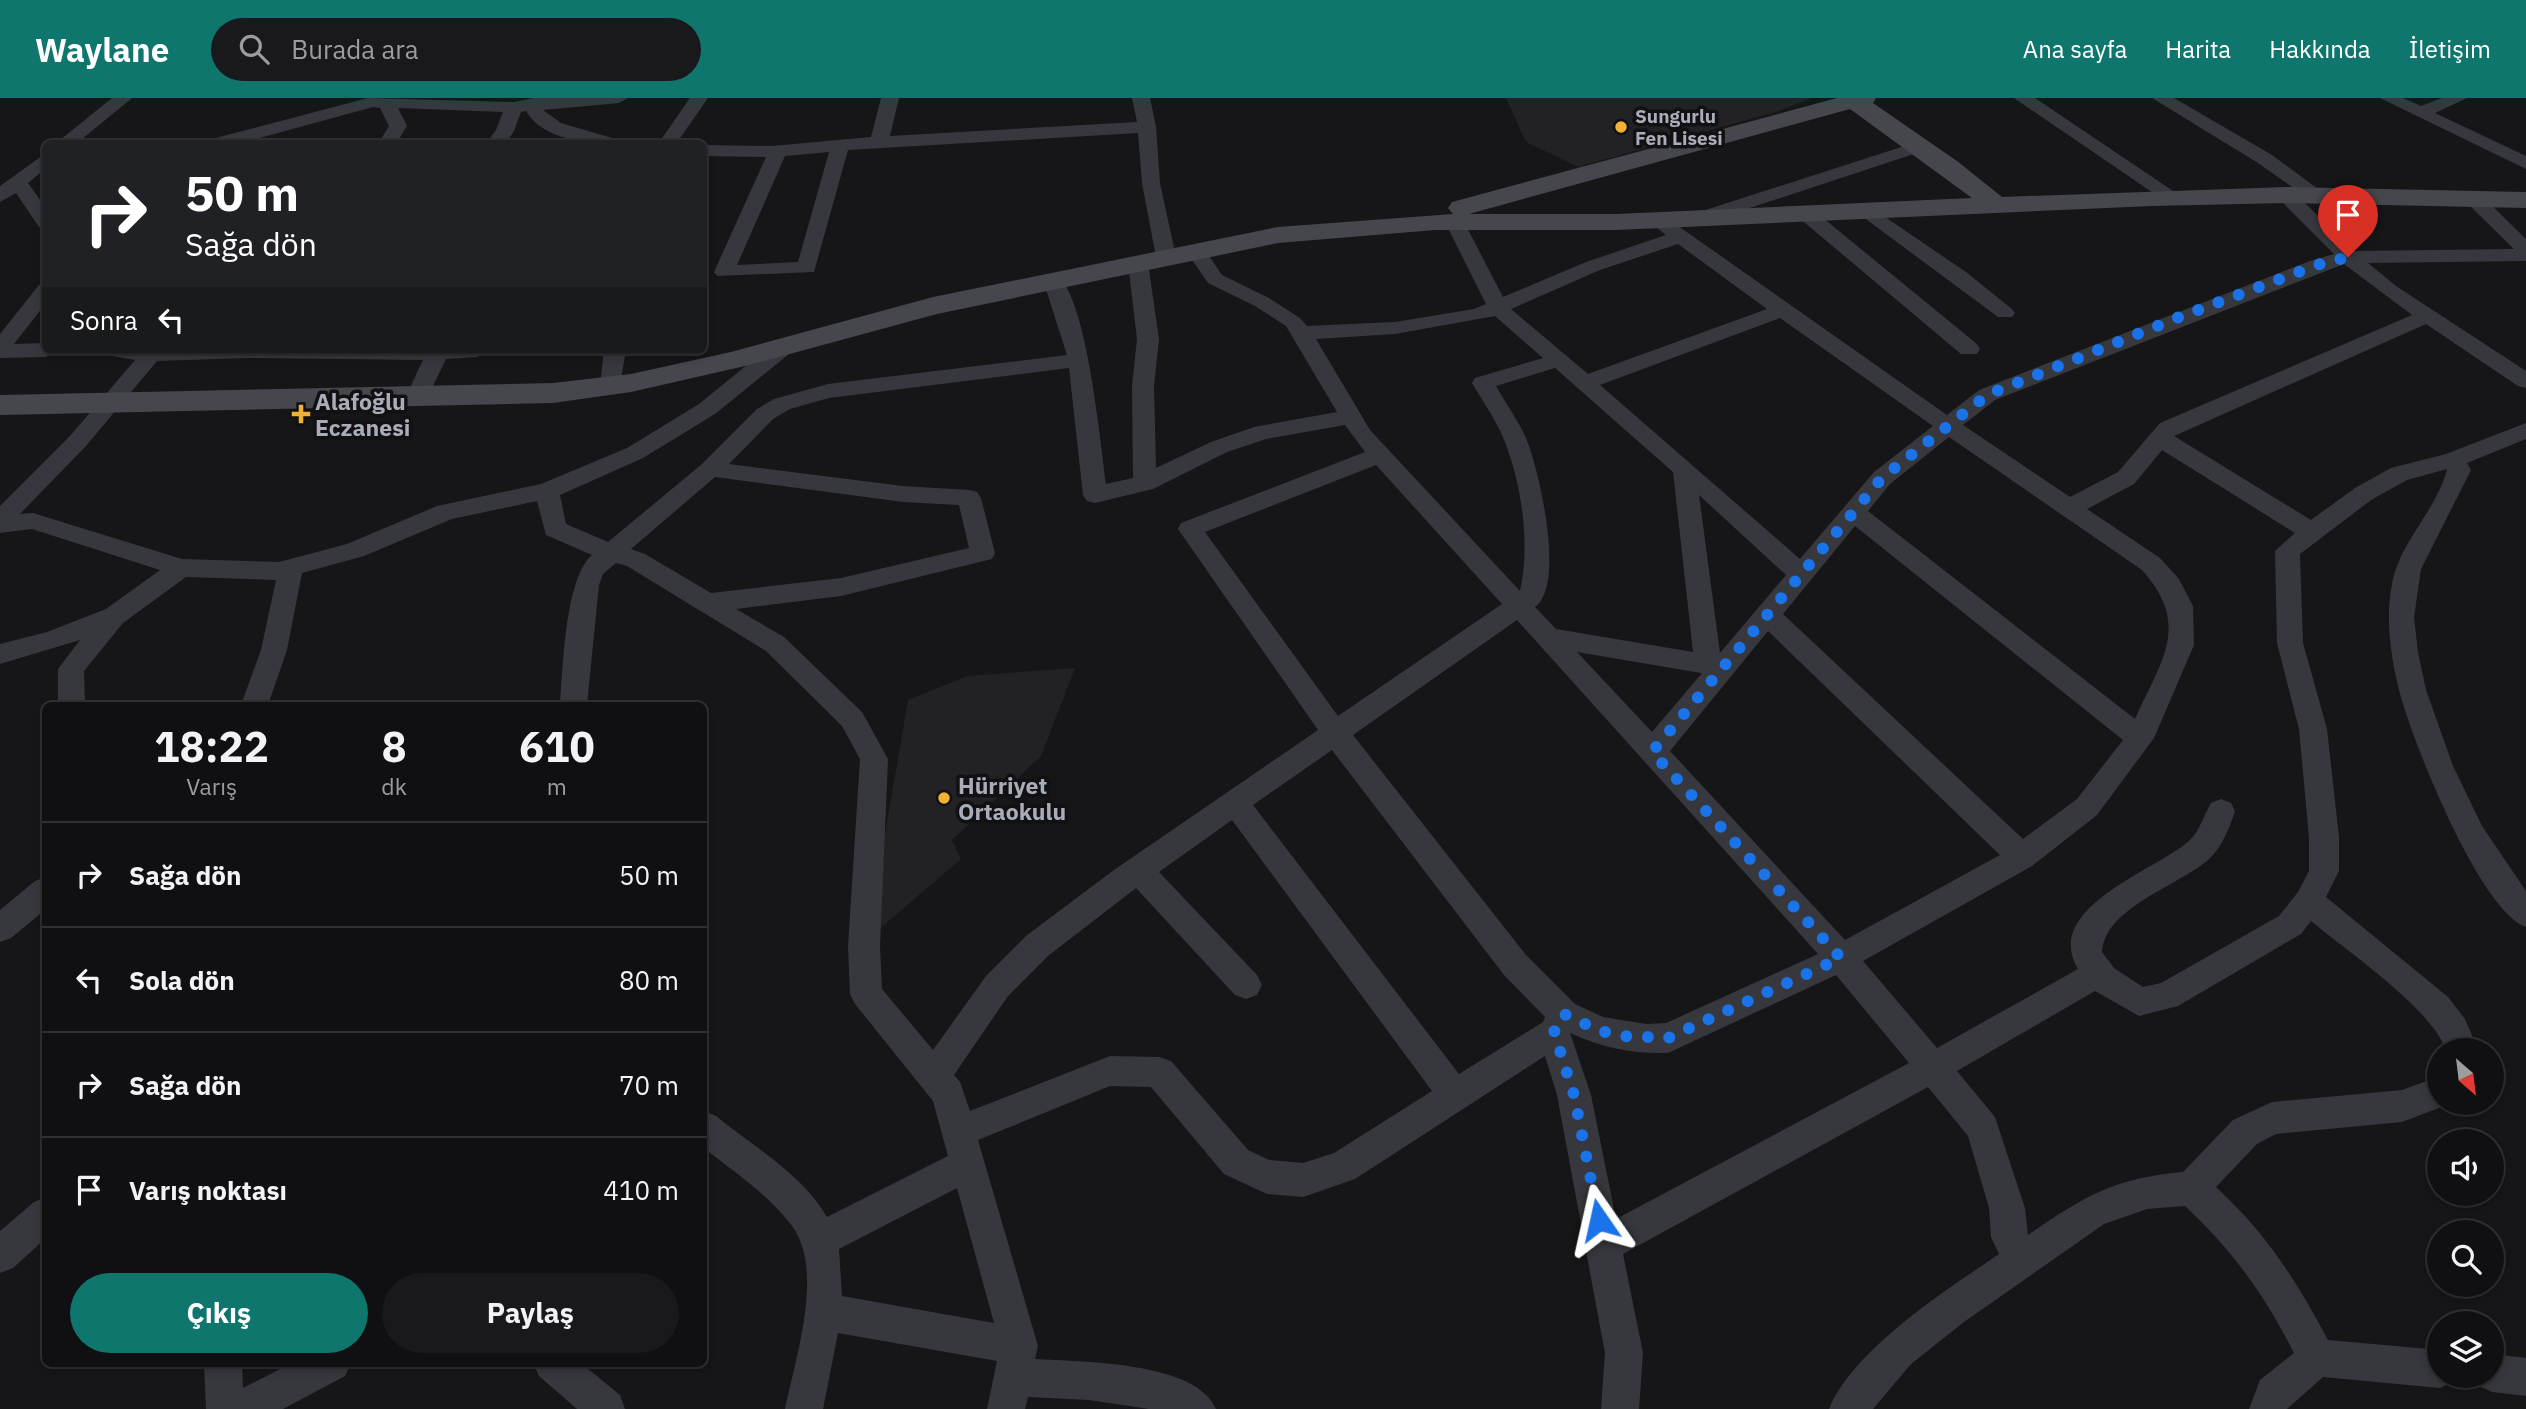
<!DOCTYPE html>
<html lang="tr">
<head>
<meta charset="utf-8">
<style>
  body { margin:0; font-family:"IBM Plex Sans",sans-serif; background:#19191b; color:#f1f3f6; height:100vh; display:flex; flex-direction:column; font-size:26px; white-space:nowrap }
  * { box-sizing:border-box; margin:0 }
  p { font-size:23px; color:#9c9d9f }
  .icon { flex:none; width:38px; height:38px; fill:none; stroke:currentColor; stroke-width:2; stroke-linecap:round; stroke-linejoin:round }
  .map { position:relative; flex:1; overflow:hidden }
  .side { position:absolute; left:42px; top:604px; width:665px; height:665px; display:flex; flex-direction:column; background:#101012; border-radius:10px; box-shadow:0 4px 10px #0003,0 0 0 2px #303032 }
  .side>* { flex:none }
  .hud { position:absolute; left:42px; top:42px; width:665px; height:214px; border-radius:10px; box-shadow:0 4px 10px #0003,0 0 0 2px #303032; background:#202124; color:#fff; overflow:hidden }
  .needle { width:46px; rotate:152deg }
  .buttons { position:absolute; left:2427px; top:940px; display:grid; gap:14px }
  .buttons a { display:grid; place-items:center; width:77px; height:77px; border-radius:50%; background:#101012; box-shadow:0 4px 10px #0003,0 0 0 2px #303032; font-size:35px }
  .pin { position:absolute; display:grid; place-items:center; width:60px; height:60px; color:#fff; margin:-72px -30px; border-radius:50% 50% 50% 0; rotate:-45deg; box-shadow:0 0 7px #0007 }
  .pin .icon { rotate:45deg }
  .me { position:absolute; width:77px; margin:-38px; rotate:349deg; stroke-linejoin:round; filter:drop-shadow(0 0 5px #0008) }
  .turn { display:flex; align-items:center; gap:24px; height:147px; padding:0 28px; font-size:32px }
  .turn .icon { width:91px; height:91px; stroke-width:2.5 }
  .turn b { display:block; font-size:49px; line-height:60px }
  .then { display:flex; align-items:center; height:66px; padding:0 28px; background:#0003; gap:14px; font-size:26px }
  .eta { display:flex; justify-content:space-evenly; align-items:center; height:119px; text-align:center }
  .eta b { font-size:42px; font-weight:700; line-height:49px }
  .primary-button { display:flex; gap:14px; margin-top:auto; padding:14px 28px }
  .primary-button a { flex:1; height:80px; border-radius:42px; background:#0f766e; color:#fff; font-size:28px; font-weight:700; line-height:80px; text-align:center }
  .primary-button a+a { background:#19191b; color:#f1f3f6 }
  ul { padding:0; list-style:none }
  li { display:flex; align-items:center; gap:21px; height:105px; padding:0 28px; border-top:2px solid #303032 }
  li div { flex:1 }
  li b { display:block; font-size:26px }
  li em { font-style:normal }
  header { display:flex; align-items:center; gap:42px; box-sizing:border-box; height:98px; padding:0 35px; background:#0f766e; color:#fff }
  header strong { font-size:33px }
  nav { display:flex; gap:38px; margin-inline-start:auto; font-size:24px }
  .search { width:490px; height:63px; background:#19191b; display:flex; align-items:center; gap:18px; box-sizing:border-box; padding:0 24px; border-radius:38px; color:#9c9d9f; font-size:26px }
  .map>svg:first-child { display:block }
  .built { fill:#222225 }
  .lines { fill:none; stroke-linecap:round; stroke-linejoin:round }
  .street { fill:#37383d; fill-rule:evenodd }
  .secondary { fill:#45474d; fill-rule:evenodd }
  .route { stroke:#1a73e8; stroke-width:12; stroke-dasharray:0 21.6 }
  .poi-dot { fill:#f2b134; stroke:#111113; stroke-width:2.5 }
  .labels { text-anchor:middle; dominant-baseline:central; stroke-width:7; stroke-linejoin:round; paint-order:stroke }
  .far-poi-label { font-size:19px; font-weight:bold; fill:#a8adb8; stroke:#111113; text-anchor:start }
  .poi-label { font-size:23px; font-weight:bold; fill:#a8adb8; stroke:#111113; text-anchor:start }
</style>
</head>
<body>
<header>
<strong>Waylane</strong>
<div class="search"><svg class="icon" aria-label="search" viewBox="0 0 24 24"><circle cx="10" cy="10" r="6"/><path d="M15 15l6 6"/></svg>Burada ara</div>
<nav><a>Ana sayfa</a><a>Harita</a><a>Hakkında</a><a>İletişim</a></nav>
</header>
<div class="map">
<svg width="2526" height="1311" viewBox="0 0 2526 1311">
  <rect width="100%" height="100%" fill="#161618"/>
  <path class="built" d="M 1506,0 L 1812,0 L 1776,14 L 1578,69 L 1526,44 Z
    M 1075,570 L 1041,658 L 952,742 L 961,761 L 877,833 L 873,806 L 908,602 L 967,578 Z"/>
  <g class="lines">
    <path class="street" d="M 112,0 L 132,0 L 76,46 L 55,46 Z
      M 368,0 L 514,4 L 534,0 L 628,0 L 619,5 L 543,12 L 561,25 L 619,42 L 622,46 C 592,46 543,43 526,13 L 521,14 L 514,33 L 505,46 L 486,46 L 496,32 L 503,14 L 398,10 L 407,28 L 396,46 L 378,46 L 389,28 L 380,10 L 373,9 L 237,46 L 205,46 L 208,42 Z
      M 690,0 L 708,0 L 676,46 L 658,46 Z
      M 881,0 L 899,0 L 890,38 L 1137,24 L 1132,0 L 1150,0 L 1156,29 L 1160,85 L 1176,159 L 1166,165 L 1156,159 L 1142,85 L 1138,35 L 848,52 L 814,174 L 717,178 L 714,174 L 766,59 L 704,58 L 704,47 L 772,48 L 871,39 ZM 829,54 L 798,164 L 737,167 L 785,58 Z
      M 2014,0 L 2035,0 L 2182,99 L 2179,103 L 2165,103 Z
      M 2152,0 L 2174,0 L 2272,57 L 2326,97 L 2323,101 L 2309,101 L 2258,65 Z
      M 2380,0 L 2403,0 L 2421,8 L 2442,0 L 2467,0 L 2435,15 L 2526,58 L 2526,71 Z
      M 1920,43 L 1929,48 L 1926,52 L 1707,124 L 1700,126 L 1690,120 L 1693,116 Z
      M 46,55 L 46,70 L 28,85 L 46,110 L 46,131 L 39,129 L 16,95 L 0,104 L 0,88 Z
      M 2286,91 L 2293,93 L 2353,153 L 2514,151 L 2466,104 L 2463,100 L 2466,96 L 2480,96 L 2526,141 L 2526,163 L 2368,165 L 2396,188 L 2526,273 L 2526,290 L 2518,288 L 2426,226 L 2174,338 L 2311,422 L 2355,390 L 2391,370 L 2446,356 L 2526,325 L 2526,341 L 2467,365 L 2471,372 L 2421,471 L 2414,519 L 2418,554 L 2426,592 L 2453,668 L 2482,728 L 2526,793 L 2526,829 C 2479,812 2412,642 2399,592 C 2391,559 2385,521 2392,486 C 2400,443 2437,412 2447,371 L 2407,382 L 2371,402 L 2300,456 L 2303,545 L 2327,631 L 2339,739 L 2339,773 L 2326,799 L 2448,899 L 2465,921 L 2478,952 L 2446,952 C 2430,909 2348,854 2311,823 L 2301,836 L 2178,908 L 2139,918 L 2095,893 L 1957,973 L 1995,1019 L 2025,1110 L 2028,1137 C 2083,1099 2114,1080 2183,1074 L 2233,1022 L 2272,1004 L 2402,992 L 2440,978 L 2440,1004 L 2452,1005 L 2402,1024 L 2276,1036 L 2257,1046 L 2216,1089 C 2266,1135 2296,1182 2328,1242 L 2440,1252 L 2440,1278 L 2456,1278 L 2453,1284 L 2440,1290 L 2323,1279 L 2287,1311 L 2249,1311 L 2260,1282 L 2294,1255 C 2264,1196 2233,1153 2185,1108 L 2147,1111 L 2104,1126 L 1964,1224 L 1911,1266 L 1873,1311 L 1829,1311 C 1854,1251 1946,1192 1999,1156 L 1991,1139 L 1989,1110 L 1968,1038 L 1928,989 L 1623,1156 L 1643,1255 L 1639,1311 L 1601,1311 L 1605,1255 L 1557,997 L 1545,958 L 1355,1081 L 1303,1099 L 1267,1096 L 1224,1076 L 1151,989 L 1110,988 L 978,1042 L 1038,1248 L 1035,1261 C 1081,1264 1196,1263 1216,1311 L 1149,1311 L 1089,1302 L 1028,1299 L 1025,1311 L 987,1311 L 997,1263 L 838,1235 L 823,1311 L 785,1311 C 795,1262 825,1172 792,1128 C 769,1097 734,1074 704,1050 L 704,1013 L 716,1018 C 754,1049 802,1076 827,1119 L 948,1058 L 933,1003 L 855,906 L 850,896 L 848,848 L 860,661 L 842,628 L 766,553 L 627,468 L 616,465 L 603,476 L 599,487 L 587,607 L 560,607 C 563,571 565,480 592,457 L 546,437 L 537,403 L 452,421 L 364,458 L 302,475 L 287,552 L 268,607 L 241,607 L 261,552 L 276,482 L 186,479 L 123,525 L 84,573 L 85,607 L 58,607 L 58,571 L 80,542 L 0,566 L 0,546 L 47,534 L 106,511 L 160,472 L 32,431 L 0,435 L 0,408 L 70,338 L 135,262 L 107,257 L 104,252 L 488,252 L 477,259 L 446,261 L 428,298 L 425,303 L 409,303 L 406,298 L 423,262 L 248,260 L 157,263 L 86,348 L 20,416 L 33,415 L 182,461 L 279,464 L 347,446 L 437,408 L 541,386 L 627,350 L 699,306 L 778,242 L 794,242 L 797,247 L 794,252 L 715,316 L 643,360 L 560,397 L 566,426 L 608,444 L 702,366 L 757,311 L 774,301 L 828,286 L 1067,257 L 1043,182 L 1053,176 C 1086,184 1101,352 1106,386 L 1133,380 L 1132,288 L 1137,241 L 1128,165 L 1131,161 L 1138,159 L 1148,165 L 1159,241 L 1154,288 L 1156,370 L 1211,344 L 1254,329 L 1337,314 L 1286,228 L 1255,208 L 1208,185 L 1186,153 L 1196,147 L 1203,149 L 1222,177 L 1269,200 L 1300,220 L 1307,228 L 1395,224 L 1474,211 L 1486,206 L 1445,124 L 1448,120 L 1462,120 L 1503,199 L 1586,164 L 1666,137 L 1647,122 L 1657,116 L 1664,118 L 1947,317 L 1979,292 L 2310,163 L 2334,156 L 2279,101 L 2276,97 L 2279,93 ZM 1678,146 L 1767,211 L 1588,276 L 1511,211 L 1600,172 ZM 2344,166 L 2412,217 L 2160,325 L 2118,374 L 2070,399 L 1963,327 L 1995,302 ZM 1495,218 L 1543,260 L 1475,280 L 1472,285 C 1482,302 1494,319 1502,337 C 1521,381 1531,445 1520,493 L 1370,332 L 1316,241 L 1395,236 ZM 1780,220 L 1933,328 L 1874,374 L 1800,461 L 1600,287 ZM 1069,270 L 1083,397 L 1087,403 L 1095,405 L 1153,391 L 1227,354 L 1266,341 L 1345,327 L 1365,354 L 1181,425 L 1178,431 L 1318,632 L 1114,772 L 1026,838 L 986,878 L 933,952 L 882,891 L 880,848 L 888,661 L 862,614 L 784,539 L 736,511 L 841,498 L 992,461 L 995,455 L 981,400 L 977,394 L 969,392 L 903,388 L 729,366 L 773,321 L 790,311 L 829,300 ZM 1555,270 L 1673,374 L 1693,554 L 1556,531 L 1535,509 C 1566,487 1539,371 1526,340 C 1518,322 1506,306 1496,288 ZM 1949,339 L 2142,472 C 2192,528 2161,562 2135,621 L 1868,413 L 1890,386 ZM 2162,352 L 2295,435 L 2275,453 L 2277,545 L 2299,631 L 2309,739 L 2309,773 L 2298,794 L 2279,818 L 2161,885 L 2143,889 L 2114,870 L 2102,854 C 2105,809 2179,788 2209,761 C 2222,749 2230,729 2235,713 L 2231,705 L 2221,701 L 2211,705 C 2204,717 2200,732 2190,742 C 2158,772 2041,809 2078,871 L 1937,950 L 1863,863 L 2032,768 L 2097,717 L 2154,640 L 2194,547 L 2193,508 L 2179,481 L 2160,460 L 2087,411 L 2134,386 ZM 1376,367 L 1502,506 L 1338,618 L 1205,434 ZM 715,379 L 903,404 L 959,407 L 969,450 L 841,480 L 711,495 L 645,456 L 631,451 ZM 1699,397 L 1786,477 L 1720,555 ZM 1855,428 L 2123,642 L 2077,701 L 2023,741 L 1783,516 ZM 1517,522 L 1818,856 L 1666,925 L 1646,926 L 1603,919 L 1575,906 L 1526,857 L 1353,637 ZM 1768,533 L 2000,757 L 1845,842 L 1670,653 ZM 1577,554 L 1701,575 L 1702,575 L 1652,634 ZM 1332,652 L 1504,877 L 1545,919 L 1543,924 L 1459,976 L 1253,707 ZM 1232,722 L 1432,993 L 1334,1055 L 1303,1065 L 1269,1062 L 1248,1052 L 1171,963 L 1159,959 L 1110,958 L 970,1013 L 960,984 L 954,977 L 1008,898 L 1048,858 L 1136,790 L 1235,897 L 1246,901 L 1257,897 L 1262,887 L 1257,877 L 1159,774 ZM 1836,877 L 1909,965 L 1616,1121 L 1591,997 L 1570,935 C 1602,950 1634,956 1668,955 ZM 957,1090 L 994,1225 L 842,1198 L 839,1151 Z
      M 1866,106 L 1966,174 L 2012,211 L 2015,215 L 2012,219 L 1998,219 L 1859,116 L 1856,112 L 1859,108 Z
      M 1805,109 L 1812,111 L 1977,246 L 1980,251 L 1977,256 L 1961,256 L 1798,119 L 1795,115 Z
      M 46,185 L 46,205 L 14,246 L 46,245 L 46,252 L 57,252 L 46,259 L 0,260 L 0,236 L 39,187 Z
      M 604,252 L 626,252 L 619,292 L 611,294 L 600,287 Z
      M 46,779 L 46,811 L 11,840 L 0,844 L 0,812 L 35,783 Z
      M 46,1099 L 46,1140 L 13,1170 L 0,1175 L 0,1133 L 34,1104 Z
      M 2492,1256 L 2526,1260 L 2526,1298 L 2492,1294 L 2479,1288 L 2474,1278 L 2492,1278 Z
      M 204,1265 L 242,1265 L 243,1290 L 292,1265 L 351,1265 L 345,1278 L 283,1311 L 206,1311 Z
      M 533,1265 L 581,1265 L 620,1297 L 625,1311 L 577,1311 L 539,1278 Z"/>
    <path class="secondary" d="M 1837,0 L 1876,0 L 1873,5 L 1957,63 L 2002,99 L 2286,89 L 2526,94 L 2526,110 L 2286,105 L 2152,108 L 1616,132 L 1435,132 L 1278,145 L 937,216 L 745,268 L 631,294 L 553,305 L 0,317 L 0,297 L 553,285 L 631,276 L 731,254 L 933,199 L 1278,129 L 1453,116 L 1448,110 L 1452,104 ZM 1850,11 L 1972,100 L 1616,116 L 1469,116 Z"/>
  </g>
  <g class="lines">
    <path class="route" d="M 1599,1122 L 1574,997 L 1554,934 L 1564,916 L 1600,933 L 1623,938 L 1668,940 L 1841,860 L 1652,654 L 1882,380 L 1987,297 L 2177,220 L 2317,167 L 2348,159"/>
  </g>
  <g class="poi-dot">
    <circle cx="1621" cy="29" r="7"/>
    <path d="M297.5 305.5h7v7h7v7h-7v7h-7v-7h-7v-7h7z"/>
    <circle cx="944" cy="700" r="7"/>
  </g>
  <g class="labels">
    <g class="far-poi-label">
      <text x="1635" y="18">Sungurlu<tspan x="1635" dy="22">Fen Lisesi</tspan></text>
    </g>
    <g class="poi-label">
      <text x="315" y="303">Alafoğlu<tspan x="315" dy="26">Eczanesi</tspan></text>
      <text x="958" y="687">Hürriyet<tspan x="958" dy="26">Ortaokulu</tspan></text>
    </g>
  </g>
</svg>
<div class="buttons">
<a><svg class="needle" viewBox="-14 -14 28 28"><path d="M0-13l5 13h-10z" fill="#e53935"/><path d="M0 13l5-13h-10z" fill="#9c9d9f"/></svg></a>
<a><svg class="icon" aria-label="sound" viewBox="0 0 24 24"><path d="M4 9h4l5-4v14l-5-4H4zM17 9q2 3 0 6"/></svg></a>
<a><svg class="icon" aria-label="search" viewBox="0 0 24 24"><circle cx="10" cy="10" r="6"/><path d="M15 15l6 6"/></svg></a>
<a><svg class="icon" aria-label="layers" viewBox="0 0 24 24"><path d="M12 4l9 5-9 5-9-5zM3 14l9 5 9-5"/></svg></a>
</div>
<div class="pin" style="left:2348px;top:159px;background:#d93025"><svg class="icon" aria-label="arrive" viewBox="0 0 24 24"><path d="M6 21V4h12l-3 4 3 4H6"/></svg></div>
<svg class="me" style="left:1599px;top:1122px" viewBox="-20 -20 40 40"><path d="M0-17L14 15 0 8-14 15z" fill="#1a73e8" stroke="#fff" stroke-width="4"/></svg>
<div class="hud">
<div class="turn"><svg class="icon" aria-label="right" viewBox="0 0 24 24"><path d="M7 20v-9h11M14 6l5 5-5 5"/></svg><div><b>50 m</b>Sağa dön</div></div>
<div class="then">Sonra<svg class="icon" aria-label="left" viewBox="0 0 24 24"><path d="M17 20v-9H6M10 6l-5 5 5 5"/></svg></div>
</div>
<section class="side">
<div class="eta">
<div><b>18:22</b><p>Varış</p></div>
<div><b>8</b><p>dk</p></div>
<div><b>610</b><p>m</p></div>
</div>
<ul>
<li><svg class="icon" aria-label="right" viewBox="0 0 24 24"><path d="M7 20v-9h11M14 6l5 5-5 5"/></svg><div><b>Sağa dön</b></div><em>50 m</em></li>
<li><svg class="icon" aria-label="left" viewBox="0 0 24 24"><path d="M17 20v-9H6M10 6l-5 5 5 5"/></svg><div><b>Sola dön</b></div><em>80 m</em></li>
<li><svg class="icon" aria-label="right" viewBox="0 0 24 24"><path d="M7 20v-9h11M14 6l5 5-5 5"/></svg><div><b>Sağa dön</b></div><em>70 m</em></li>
<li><svg class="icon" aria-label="arrive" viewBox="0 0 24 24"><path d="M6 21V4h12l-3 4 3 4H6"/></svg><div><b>Varış noktası</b></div><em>410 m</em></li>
</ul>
<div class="primary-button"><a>Çıkış</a><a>Paylaş</a></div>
</section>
</div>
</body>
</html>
